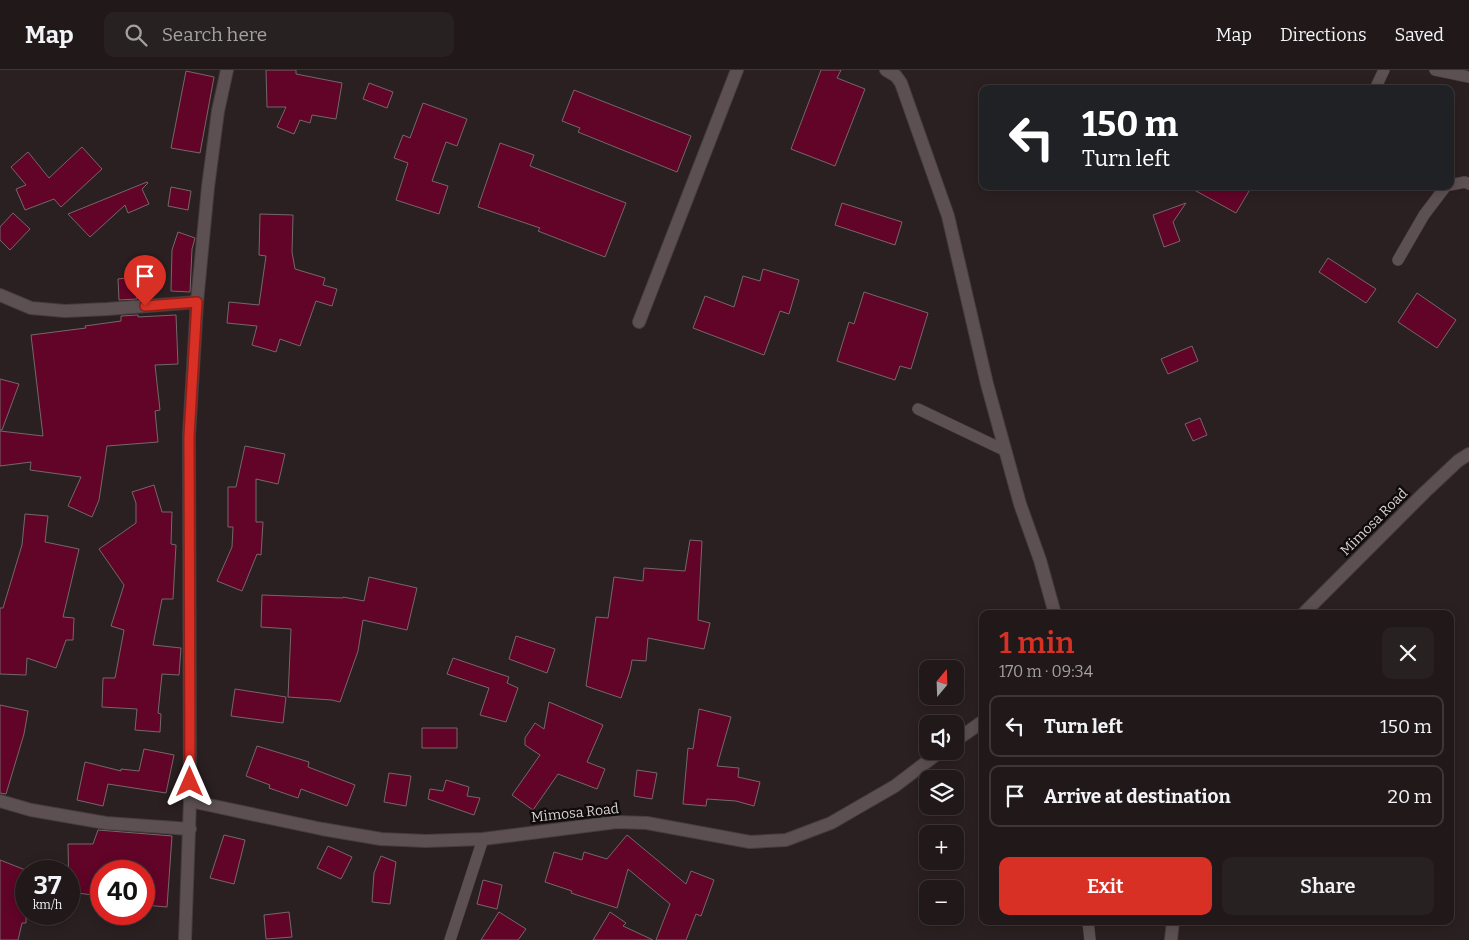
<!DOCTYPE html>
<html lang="en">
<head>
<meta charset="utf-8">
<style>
  body { margin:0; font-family:Bitter,serif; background:#282122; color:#f1f3f6; height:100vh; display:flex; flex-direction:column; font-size:19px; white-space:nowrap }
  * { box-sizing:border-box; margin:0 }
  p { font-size:16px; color:#a2a0a2 }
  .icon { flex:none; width:28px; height:28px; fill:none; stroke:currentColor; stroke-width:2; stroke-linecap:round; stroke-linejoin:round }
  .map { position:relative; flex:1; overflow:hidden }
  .side { position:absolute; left:979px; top:540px; width:475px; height:315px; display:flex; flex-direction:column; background:#201819; border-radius:10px; box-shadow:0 2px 12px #0003,0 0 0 1px #3d3738 }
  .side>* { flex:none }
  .hud { position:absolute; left:979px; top:15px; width:475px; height:105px; border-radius:10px; box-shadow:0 2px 12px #0003,0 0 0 1px #3d3738; background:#202124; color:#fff; overflow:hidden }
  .needle { width:32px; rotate:19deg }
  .fabs { position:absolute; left:919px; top:590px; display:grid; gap:10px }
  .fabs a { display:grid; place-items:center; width:45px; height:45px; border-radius:10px; background:#201819; box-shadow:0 2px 12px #0003,0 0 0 1px #3d3738; font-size:25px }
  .speed { position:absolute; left:15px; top:790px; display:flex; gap:10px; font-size:25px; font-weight:700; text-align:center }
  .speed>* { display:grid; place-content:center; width:65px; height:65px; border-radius:50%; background:#201819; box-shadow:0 2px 12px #0003,0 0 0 1px #3d3738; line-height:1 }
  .speed small { font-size:12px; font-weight:400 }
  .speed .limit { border:8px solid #d22; background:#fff; color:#111 }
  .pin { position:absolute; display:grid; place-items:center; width:42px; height:42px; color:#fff; margin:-51px -21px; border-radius:50% 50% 50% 0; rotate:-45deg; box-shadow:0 0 5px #0007 }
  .pin .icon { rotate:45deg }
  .me { position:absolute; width:55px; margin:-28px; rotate:0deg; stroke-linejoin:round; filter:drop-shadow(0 0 4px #0008) }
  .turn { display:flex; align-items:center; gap:18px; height:105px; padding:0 20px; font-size:22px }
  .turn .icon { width:65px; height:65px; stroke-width:2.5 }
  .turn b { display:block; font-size:35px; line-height:42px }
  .round { display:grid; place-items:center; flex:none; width:52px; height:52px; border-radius:10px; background:#282122 }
  .overview { display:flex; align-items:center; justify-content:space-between; height:85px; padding:0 20px }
  h1 { font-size:30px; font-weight:600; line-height:38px; color:#d93025 }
  .button { display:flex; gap:10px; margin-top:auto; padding:10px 20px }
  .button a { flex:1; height:58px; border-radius:10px; background:#d93025; color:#fff; font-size:20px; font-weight:600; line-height:58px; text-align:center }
  .button a+a { background:#282122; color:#f1f3f6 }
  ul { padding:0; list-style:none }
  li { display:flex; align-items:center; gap:15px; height:62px; margin:0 10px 8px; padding:0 10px; border:2px solid #3d3738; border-radius:10px }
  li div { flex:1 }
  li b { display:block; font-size:19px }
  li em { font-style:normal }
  header { display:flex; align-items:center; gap:30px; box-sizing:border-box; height:70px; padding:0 25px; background:#201819; border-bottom:1px solid #3d3738 }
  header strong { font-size:24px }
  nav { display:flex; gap:28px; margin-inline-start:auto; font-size:18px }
  .search { width:350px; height:45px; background:#282122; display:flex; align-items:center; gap:12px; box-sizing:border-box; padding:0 18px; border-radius:10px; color:#a2a0a2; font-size:19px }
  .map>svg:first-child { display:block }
  .building { fill:#610428; stroke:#746769 }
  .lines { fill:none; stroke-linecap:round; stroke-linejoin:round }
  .service-casing { stroke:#473d3f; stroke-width:12 }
  .minor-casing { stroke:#473d3f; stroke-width:14 }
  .tertiary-casing { stroke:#473d3f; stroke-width:14 }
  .service { stroke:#5d5052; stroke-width:11 }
  .minor { stroke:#5d5052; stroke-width:12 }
  .tertiary { stroke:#5d5052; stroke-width:12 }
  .route-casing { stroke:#8d1f18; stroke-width:12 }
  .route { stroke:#d93025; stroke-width:9 }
  .labels { text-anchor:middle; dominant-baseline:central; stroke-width:5; stroke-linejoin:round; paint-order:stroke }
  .street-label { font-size:14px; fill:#dad2d3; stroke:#100b0c }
</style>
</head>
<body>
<header>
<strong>Map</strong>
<div class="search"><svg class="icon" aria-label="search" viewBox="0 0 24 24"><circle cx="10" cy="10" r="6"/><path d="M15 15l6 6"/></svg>Search here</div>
<nav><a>Map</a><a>Directions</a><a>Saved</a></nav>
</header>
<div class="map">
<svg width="1469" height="870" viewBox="0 0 1469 870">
  <rect width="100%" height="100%" fill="#2b2021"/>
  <path class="building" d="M 266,0 L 296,0 L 296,4 L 342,13 L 336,49 L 312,45 L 310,53 L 300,50 L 294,64 L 277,57 L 286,37 L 267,37 Z
    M 821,0 L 841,0 L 837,8 L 865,19 L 835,96 L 791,79 Z
    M 186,1 L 214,7 L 200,83 L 171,78 Z
    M 369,13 L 393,22 L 387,38 L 363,29 Z
    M 574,20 L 691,66 L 677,102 L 578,62 L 580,58 L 562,51 Z
    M 423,33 L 467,49 L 457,76 L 446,72 L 432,111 L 448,116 L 439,144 L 396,130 L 408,93 L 394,88 L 403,65 L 410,68 Z
    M 500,73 L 534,85 L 530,96 L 626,133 L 605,187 L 538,161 L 540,158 L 478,137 Z
    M 82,77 L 102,99 L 61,137 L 54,129 L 25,140 L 16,119 L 26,115 L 11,97 L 28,82 L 49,108 Z
    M 147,112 L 148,113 L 142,119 L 149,134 L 128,143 L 125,135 L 90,167 L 68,144 Z
    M 1187,116 L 1252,116 L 1236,143 Z
    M 171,117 L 191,121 L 188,140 L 168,136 Z
    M 842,133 L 902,152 L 895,175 L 835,155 Z
    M 1186,133 L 1173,152 L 1180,171 L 1164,177 L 1153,145 Z
    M 13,143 L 30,159 L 10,180 L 0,170 L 0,157 Z
    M 260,144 L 293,145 L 292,182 L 295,199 L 325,208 L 323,215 L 337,219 L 332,236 L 316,231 L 300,276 L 280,269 L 276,282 L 252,275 L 257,256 L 227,253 L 229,232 L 259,235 L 266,186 L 259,185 Z
    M 178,162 L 195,168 L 192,179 L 190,222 L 171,221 L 172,180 Z
    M 1328,188 L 1376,219 L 1366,233 L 1319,202 Z
    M 763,199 L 799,210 L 789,244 L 780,241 L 764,285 L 693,258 L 705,226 L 734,237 L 743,206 L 760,211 Z
    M 135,207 L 137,229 L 119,230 L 118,209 Z
    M 864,222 L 928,243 L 911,299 L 900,296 L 895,310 L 837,291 L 849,252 L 854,254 Z
    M 1417,223 L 1456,250 L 1437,278 L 1398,252 Z
    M 138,245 L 138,247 L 176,245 L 178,294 L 155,295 L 160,340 L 155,341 L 158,372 L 107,376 L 99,430 L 92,447 L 68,436 L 81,407 L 30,400 L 31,392 L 0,396 L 0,361 L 43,366 L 31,265 L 86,258 L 85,256 L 121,251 L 121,246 Z
    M 1192,276 L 1198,291 L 1168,304 L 1161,289 Z
    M 0,309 L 19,314 L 2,360 L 0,360 Z
    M 1200,348 L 1207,365 L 1193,371 L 1185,354 Z
    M 245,376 L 285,384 L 278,414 L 256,409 L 256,452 L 263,452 L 261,485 L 257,484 L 242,521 L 217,511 L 232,477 L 233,457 L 228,457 L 228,417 L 236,417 Z
    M 154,415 L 162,442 L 172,442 L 171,474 L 176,475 L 173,529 L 162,529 L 153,575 L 181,578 L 179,605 L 162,604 L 158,643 L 161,644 L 160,662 L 135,660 L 137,639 L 102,637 L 103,608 L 115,608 L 124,560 L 111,556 L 124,515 L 99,479 L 136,453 L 136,433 L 132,422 Z
    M 25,444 L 48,446 L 45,472 L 79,479 L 63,547 L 74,548 L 73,570 L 66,570 L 56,598 L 27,588 L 26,605 L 0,604 L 0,538 L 3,538 L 22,475 Z
    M 690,470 L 702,471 L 698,550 L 710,553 L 704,579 L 648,568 L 646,591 L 632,590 L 630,601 L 621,628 L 586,616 L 596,547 L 608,548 L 614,507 L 643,511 L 644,498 L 685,501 Z
    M 369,507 L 417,518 L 407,560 L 363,550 L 358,581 L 340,632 L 332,630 L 288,627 L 291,559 L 261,557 L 262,525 L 343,528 L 343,527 L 364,531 Z
    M 516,566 L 555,579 L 547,603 L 509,589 Z
    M 453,588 L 509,607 L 507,613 L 518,618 L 506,652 L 480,645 L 489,618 L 447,604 Z
    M 235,619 L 286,627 L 283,653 L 231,646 Z
    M 549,632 L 603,655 L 587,692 L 605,699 L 597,719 L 558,704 L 533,740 L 512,725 L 540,685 L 525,675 L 525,668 L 535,653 L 544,659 Z
    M 0,635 L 28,641 L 24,664 L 6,724 L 0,723 Z
    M 699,639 L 731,647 L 717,696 L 739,698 L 738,707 L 760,712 L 754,736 L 736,731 L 707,729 L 706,736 L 683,734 L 688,678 L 693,679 Z
    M 422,658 L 457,658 L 457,678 L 422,678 Z
    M 257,676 L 309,692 L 308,697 L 355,715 L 347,736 L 301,719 L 298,728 L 269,718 L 270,715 L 246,706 Z
    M 144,679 L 174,685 L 166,723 L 108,714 L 103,736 L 77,730 L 85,692 L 121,701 L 121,699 L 139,701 Z
    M 637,700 L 657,703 L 652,729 L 634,726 Z
    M 389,703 L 411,706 L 406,736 L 384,732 Z
    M 446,710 L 469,717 L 467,726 L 480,728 L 474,745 L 428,729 L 430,719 L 443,721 Z
    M 98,760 L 172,766 L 167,837 L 144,835 L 144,801 L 101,801 L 101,826 L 69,822 L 68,774 L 93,774 Z
    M 224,765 L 245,770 L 234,814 L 210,808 Z
    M 627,765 L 686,814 L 691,801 L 714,810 L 701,846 L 696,844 L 686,870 L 656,870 L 670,834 L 628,799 L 617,838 L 571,823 L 572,821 L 545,812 L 554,782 L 582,790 L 584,782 L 607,789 Z
    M 328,776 L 352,787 L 341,809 L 317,798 Z
    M 381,786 L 396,792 L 390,834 L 372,832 L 374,803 Z
    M 0,790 L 28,801 L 26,801 L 26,806 L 16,833 L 26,833 L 26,853 L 22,853 L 18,870 L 0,870 Z
    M 483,810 L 502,815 L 497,839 L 477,834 Z
    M 289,842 L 292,867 L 266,869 L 264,845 Z
    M 499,842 L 526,859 L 518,870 L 481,870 Z
    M 610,842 L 626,853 L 623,856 L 653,870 L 593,870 Z"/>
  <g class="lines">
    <defs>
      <path id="service" d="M 1435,0 L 1469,7
        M 1375,19 L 1384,0
        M 1450,115 L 1465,112 L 1469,114
        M 1398,190 L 1424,145 L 1446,116
        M 918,339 L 1006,381
        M 1088,851 L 1090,870
        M 450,870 L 483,769"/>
      <path id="minor" d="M 886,0 L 896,6 L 901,13 L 948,146 L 987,314 L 1020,434 L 1040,490 L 1055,544
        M 0,225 L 31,238 L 65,241 L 108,239 L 197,232
        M 639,252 L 737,0
        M 0,731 L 31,740 L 106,753 L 190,759
        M 185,870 L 190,731
        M 1171,870 L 1173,851"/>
      <path id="tertiary" d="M 227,0 L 218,41 L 208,117 L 197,232 L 189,365 L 190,731 L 322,759 L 381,769 L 426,771 L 483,769 L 617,752 L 647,753 L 750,772 L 786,770 L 831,753 L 895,716 L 941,681
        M 1303,544 L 1425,422 L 1458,391 L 1469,384
        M 955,671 L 982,652"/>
    </defs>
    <use href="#service" class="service-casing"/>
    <use href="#minor" class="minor-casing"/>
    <use href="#tertiary" class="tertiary-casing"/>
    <use href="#service" class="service"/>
    <use href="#minor" class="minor"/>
    <use href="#tertiary" class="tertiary"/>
  </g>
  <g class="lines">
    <defs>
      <path id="route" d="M 145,236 L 197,232 L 189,366 L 190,712"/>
    </defs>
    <use href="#route" class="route-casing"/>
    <use href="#route" class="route"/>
  </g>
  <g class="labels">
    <g class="street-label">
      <text transform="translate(1374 452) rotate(-45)">Mimosa Road</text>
      <text transform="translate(575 743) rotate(-6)">Mimosa Road</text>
    </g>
  </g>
</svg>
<div class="fabs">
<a><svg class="needle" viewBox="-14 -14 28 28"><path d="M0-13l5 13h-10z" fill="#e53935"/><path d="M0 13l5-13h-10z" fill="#a2a0a2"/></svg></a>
<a><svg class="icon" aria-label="sound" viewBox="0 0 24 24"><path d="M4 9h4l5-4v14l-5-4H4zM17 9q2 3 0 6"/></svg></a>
<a><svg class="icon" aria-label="layers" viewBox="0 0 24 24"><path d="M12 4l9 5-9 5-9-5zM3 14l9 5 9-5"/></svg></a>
<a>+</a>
<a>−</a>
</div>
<div class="speed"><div>37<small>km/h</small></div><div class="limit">40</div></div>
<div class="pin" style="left:145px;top:236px;background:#d93025"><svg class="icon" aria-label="arrive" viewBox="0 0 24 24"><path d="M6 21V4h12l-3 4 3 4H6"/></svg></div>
<svg class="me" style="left:190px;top:712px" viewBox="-20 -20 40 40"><path d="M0-17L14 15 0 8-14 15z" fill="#d93025" stroke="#fff" stroke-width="4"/></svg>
<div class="hud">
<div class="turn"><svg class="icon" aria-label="left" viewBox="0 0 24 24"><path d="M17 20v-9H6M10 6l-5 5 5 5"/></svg><div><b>150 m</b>Turn left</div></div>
</div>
<section class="side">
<div class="overview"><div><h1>1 min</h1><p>170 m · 09:34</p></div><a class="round"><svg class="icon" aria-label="close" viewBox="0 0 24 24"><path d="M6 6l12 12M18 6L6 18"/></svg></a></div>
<ul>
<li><svg class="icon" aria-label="left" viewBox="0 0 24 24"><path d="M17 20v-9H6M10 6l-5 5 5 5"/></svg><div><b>Turn left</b></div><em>150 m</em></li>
<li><svg class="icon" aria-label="arrive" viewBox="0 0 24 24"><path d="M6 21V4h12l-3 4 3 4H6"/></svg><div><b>Arrive at destination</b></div><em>20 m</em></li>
</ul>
<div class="button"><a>Exit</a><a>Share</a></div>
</section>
</div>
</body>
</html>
